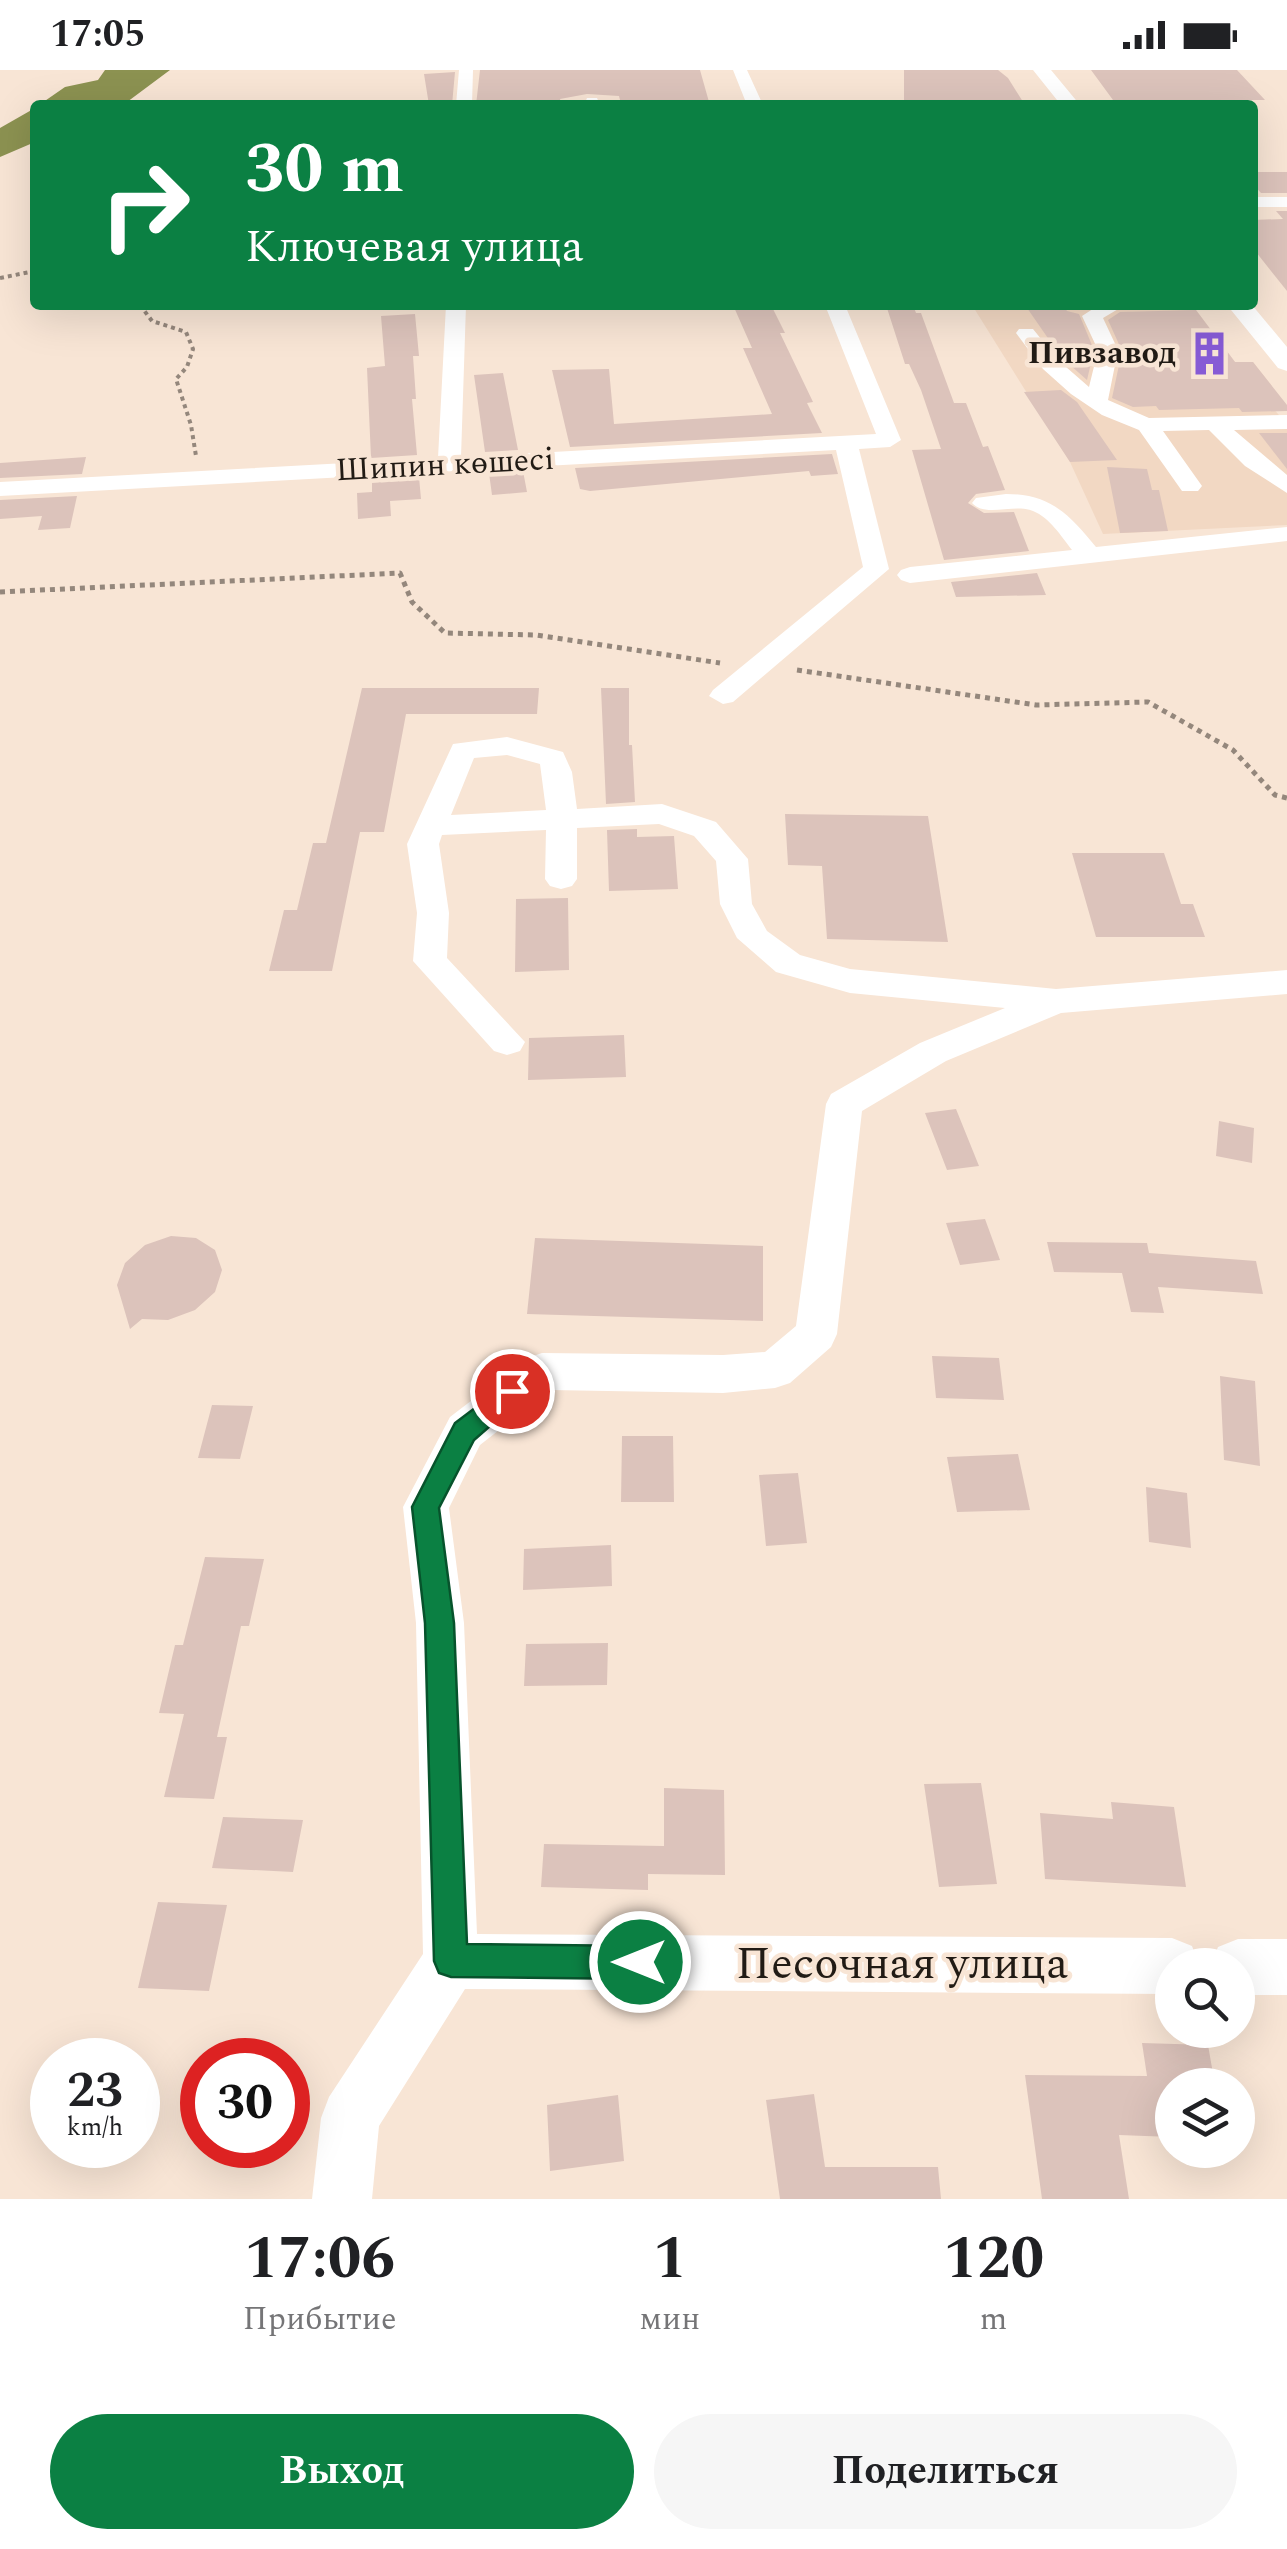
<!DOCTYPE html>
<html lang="ru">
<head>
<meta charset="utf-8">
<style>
  body { margin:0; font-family:Spectral,serif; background:#f6f6f6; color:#202124; height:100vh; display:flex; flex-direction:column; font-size:38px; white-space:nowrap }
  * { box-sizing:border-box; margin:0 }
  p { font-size:32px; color:#757577 }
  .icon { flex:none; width:55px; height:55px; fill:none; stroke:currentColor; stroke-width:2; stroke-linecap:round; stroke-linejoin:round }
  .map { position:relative; height:2129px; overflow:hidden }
  .details { display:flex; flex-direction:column; background:#fff; flex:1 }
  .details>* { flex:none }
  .guide { position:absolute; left:30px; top:30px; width:1228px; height:210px; border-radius:10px; box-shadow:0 10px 40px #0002; background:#0b8043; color:#fff; overflow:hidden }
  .controls { position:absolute; left:1155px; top:1878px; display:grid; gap:20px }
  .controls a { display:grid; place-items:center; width:100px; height:100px; border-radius:50%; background:#fff; box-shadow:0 10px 40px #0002; font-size:50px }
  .speed { position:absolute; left:30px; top:1968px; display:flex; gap:20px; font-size:50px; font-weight:700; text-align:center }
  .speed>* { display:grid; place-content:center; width:130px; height:130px; border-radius:50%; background:#fff; box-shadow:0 10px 40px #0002; line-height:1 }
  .speed small { font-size:25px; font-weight:400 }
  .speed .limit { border:15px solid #d22; background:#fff; color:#111 }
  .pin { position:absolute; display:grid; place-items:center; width:85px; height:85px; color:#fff; margin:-42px; border:5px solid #fff; border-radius:50%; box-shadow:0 2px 10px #0007 }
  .me { position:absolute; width:110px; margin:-55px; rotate:270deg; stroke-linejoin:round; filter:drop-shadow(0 0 8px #0008) }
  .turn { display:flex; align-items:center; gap:35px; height:210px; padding:0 50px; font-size:45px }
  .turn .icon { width:130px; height:130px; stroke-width:2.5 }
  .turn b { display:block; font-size:70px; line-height:85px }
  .eta { display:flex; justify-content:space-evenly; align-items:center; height:170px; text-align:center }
  .eta b { font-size:60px; font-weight:700; line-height:70px }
  .button { display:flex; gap:20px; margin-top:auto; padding:20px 50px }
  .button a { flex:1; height:115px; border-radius:60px; background:#0b8043; color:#fff; font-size:40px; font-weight:700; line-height:115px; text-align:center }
  .button a+a { background:#f6f6f6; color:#202124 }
  .status { display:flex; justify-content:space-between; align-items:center; height:70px; padding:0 50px; background:#fff; direction:ltr }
  .status svg { height:28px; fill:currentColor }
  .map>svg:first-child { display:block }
  .built { fill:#f2d8c3 }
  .water { fill:#8c9251 }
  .building { fill:#dcc3bb }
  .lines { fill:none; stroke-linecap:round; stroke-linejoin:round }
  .path-far1 { stroke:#94877c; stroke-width:4; stroke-dasharray:4 4; stroke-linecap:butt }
  .path { stroke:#94877c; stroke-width:5; stroke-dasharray:5 5; stroke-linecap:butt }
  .minor { fill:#fff; fill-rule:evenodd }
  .major { fill:#fff; fill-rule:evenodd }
  .route { fill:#0b8043; stroke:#07532c; stroke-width:2.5 }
  .labels { text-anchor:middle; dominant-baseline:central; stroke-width:9; stroke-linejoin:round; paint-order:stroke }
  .far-poi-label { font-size:32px; font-weight:bold; fill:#211b15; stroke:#f8e5d5; text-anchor:end }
  .far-street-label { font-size:32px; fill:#211b15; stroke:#f8e5d5 }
  .near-street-label { font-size:45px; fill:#211b15; stroke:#f8e5d5 }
</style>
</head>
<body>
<div class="status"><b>17:05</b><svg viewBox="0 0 49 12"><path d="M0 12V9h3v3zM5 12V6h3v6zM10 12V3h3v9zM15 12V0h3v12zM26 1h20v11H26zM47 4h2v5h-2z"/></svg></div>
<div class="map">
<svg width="1287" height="2129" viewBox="0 0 1287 2129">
  <rect width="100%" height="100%" fill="#f8e5d5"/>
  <path class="built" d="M 972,235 L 1192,235 L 1235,292 L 1253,292 L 1272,316 L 1253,316 L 1287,354 L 1287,455 L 1103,464 L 1070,392 Z"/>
  <path class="water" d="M 105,0 L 170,0 L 123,35 L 39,35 L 65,17 L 98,10 Z
    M 35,38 L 35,72 L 0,87 L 0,58 Z"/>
  <path class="building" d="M 700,0 L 709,32 L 621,34 L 619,26 L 587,24 L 560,29 L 562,35 L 476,35 L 480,0 Z
    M 904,0 L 998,0 L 1008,8 L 1025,35 L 904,35 Z
    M 1091,0 L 1237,0 L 1265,30 L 1113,30 Z
    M 455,2 L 452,35 L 429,35 L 424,4 Z
    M 1252,102 L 1287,102 L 1287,123 L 1261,123 L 1252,113 Z
    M 1276,141 L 1287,141 L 1287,221 L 1252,177 L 1252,150 L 1283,149 Z
    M 733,235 L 771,235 L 785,263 L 780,263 L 813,332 L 807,333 L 822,363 L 570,377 L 552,300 L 609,299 L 614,354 L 772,344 L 743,278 L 752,278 Z
    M 886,235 L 913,235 L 916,243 L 921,243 L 954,333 L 966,333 L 983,377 L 988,376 L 1005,420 L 976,424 L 968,433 L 984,443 L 1014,442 L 1029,481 L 944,490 L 912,380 L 941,379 L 921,320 L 909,294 L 905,294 Z
    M 1025,235 L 1063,235 L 1067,241 L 1079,244 L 1094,280 L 1087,310 L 1061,287 Z
    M 1196,240 L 1235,292 L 1253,292 L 1287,335 L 1287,341 L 1242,342 L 1239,338 L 1159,340 L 1156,336 L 1133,337 L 1112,328 L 1122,281 L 1108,250 L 1120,242 Z
    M 415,244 L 419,286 L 413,286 L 416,329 L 412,329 L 417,385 L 371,388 L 367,298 L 385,296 L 381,246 Z
    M 503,303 L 518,380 L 485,382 L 474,305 Z
    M 1061,320 L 1077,332 L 1117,390 L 1070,392 L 1024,322 Z
    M 1259,363 L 1287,363 L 1287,399 Z
    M 832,384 L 838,404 L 811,406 L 809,401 L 590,421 L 580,419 L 575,398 Z
    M 86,387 L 82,404 L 0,408 L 0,393 Z
    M 1107,397 L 1147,399 L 1152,420 L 1159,420 L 1168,461 L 1120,463 Z
    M 523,401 L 527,422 L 492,425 L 489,403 Z
    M 419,407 L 421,429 L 390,431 L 391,446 L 358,449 L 357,423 L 372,422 L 372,409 Z
    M 77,426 L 70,458 L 38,460 L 42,446 L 0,449 L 0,430 Z
    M 1037,503 L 1046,525 L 956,527 L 951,512 Z
    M 362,618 L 539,618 L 537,644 L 406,644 L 384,762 L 360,762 L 332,901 L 269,901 L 284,840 L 297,840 L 313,773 L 326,773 Z
    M 601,618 L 629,618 L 629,675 L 632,675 L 635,732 L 606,734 Z
    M 785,744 L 928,746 L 948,872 L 827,869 L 822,796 L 788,795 Z
    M 637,759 L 637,767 L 674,766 L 678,819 L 609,821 L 607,760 Z
    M 1072,783 L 1164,783 L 1181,834 L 1193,834 L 1205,867 L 1096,867 Z
    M 568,828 L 569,900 L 515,902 L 516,829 Z
    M 624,965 L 626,1007 L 528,1010 L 529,968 Z
    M 956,1039 L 979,1096 L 947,1100 L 925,1043 Z
    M 1219,1051 L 1254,1058 L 1252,1093 L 1216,1086 Z
    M 985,1149 L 1000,1190 L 960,1195 L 946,1153 Z
    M 171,1166 L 196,1168 L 215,1180 L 222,1200 L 215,1222 L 195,1240 L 168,1250 L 142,1249 L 130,1259 L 117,1215 L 125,1193 L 145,1175 Z
    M 535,1168 L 763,1176 L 763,1251 L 527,1244 Z
    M 1047,1172 L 1147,1173 L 1149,1183 L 1256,1191 L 1263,1224 L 1158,1217 L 1164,1243 L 1131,1242 L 1122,1203 L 1054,1202 Z
    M 932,1286 L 999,1288 L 1004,1330 L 936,1328 Z
    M 1220,1306 L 1255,1311 L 1260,1396 L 1224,1390 Z
    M 212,1335 L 253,1336 L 240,1389 L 198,1388 Z
    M 622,1366 L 673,1366 L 674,1432 L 621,1432 Z
    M 1018,1384 L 1030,1440 L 957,1442 L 947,1387 Z
    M 798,1403 L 807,1473 L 766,1476 L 759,1405 Z
    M 1146,1417 L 1187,1423 L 1191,1478 L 1149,1472 Z
    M 611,1475 L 612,1516 L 523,1520 L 524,1479 Z
    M 205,1487 L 264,1489 L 249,1556 L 241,1556 L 217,1667 L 227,1667 L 214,1729 L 164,1727 L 184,1644 L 159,1643 L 175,1575 L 183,1575 Z
    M 608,1573 L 607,1615 L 524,1616 L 526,1574 Z
    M 981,1713 L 997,1814 L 939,1817 L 924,1714 Z
    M 664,1718 L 724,1720 L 725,1805 L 648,1804 L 648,1820 L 541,1817 L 544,1774 L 664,1776 Z
    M 1111,1732 L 1174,1737 L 1186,1817 L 1045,1809 L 1040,1743 L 1113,1749 Z
    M 223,1747 L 303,1750 L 293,1802 L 212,1798 Z
    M 158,1832 L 227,1835 L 209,1921 L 138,1918 Z
    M 1142,1973 L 1208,1975 L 1215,2015 L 1172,2015 L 1172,2067 L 1119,2065 L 1129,2129 L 1042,2129 L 1025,2005 L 1147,2006 Z
    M 814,2024 L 825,2097 L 938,2097 L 941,2129 L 780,2129 L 766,2030 Z
    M 618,2025 L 624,2091 L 550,2101 L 547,2035 Z"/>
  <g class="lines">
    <path class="path-far1" d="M 0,208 L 35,201
      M 140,235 L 152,251 L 186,262 L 193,279 L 187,297 L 176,309 L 191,355 L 196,386"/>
    <path class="path" d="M 0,522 L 400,503 L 412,532 L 445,563 L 536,565 L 720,593
      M 797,600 L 1036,635 L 1148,632 L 1233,680 L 1275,725 L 1287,728"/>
    <path class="minor" d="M 459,0 L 473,0 L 472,35 L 456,35 Z
      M 733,0 L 747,0 L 763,35 L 747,35 Z
      M 587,28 L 597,28 L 600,35 L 584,35 Z
      M 1252,127 L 1287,127 L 1287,137 L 1252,137 Z
      M 446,235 L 466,235 L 461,387 L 876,364 L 825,235 L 845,235 L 901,370 L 890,377 L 859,379 L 889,499 L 733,632 L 723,634 L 709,626 L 713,620 L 863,497 L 836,380 L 0,426 L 0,412 L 438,388 Z
      M 1099,235 L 1125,235 L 1103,248 L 1118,280 L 1108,330 L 1149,348 L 1287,345 L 1287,359 L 1234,360 L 1287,405 L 1287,423 L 1245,396 L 1209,360 L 1163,361 L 1202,416 L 1198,421 L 1182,421 L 1139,360 L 1102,345 L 1071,324 L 1043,299 L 1016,263 L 1019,259 L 1033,259 L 1058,290 L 1089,317 L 1098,280 L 1082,246 Z
      M 1006,424 C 1050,424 1069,444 1096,477 L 1287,457 L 1287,471 L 910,513 L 901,510 L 897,505 L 901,500 L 910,497 L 1072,480 C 1061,466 1050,448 1033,441 C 1013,433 986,448 972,433 L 976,428 Z
      M 507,667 L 563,682 L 572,702 L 577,739 L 662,734 L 716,752 L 748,789 L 752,834 L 767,861 L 800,885 L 850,899 L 1056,919 L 1287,900 L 1287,924 L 1061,943 L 946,991 L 862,1041 L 837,1264 L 831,1277 L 790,1313 L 775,1318 L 723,1323 L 550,1320 L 480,1375 L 449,1438 L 464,1553 L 477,1864 L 1172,1868 L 1192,1876 L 1199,1895 L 1172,1895 L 1172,1924 L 465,1919 L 379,2056 L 372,2129 L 312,2129 L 321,2048 L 329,2027 L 423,1884 L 416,1553 L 403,1437 L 450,1347 L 527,1288 L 542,1283 L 723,1285 L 765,1282 L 796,1256 L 826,1034 L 831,1024 L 920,973 L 1005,938 L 850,923 L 776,902 L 737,868 L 720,834 L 716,791 L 694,766 L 659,754 L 577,758 L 577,809 L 572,816 L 561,819 L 550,816 L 545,809 L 546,760 L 442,765 L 439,774 L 449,843 L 447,888 L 525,972 L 520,981 L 507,985 L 494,981 L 413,891 L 417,843 L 407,774 L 453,674 ZM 507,685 L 540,694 L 546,740 L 451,745 L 474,688 Z
      M 1238,1869 L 1287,1869 L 1287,1925 L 1238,1925 L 1238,1895 L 1211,1895 L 1218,1877 Z"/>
    <path class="major" d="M 1033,0 L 1051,0 L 1080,35 L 1061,35 Z
      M 1227,235 L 1252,235 L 1287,277 L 1287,301 L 1278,298 Z"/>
  </g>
  <path class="route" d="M 512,1310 L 521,1313 L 525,1321 L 521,1329 L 474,1370 L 439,1438 L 454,1553 L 467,1874 L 640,1876 L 652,1880 L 657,1892 L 652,1904 L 640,1909 L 451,1907 L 439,1903 L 434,1891 L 425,1553 L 412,1437 L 455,1353 Z"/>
  <defs>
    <symbol id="building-bare" viewBox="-9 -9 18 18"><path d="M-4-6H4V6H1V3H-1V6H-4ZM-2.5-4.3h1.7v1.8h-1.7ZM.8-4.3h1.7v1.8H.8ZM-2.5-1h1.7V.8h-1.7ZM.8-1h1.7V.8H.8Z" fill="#865bd5" stroke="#f8e5d5" stroke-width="2.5" paint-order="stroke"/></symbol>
  </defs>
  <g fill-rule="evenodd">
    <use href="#building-bare" x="1178" y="252" width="63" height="63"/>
  </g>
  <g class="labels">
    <g class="far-poi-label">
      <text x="1176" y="283">Пивзавод</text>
    </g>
    <g class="far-street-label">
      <text transform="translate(445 395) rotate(-3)">Шипин көшесі</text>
    </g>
    <g class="near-street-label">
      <text x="902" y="1894">Песочная улица</text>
    </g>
  </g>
</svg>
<div class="controls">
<a><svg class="icon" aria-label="search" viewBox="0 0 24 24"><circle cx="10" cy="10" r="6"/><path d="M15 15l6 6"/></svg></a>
<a><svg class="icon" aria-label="layers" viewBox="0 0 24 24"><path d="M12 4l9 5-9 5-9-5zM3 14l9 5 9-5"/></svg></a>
</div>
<div class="speed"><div>23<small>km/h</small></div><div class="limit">30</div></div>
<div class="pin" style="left:512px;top:1321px;background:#d93025"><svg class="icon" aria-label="arrive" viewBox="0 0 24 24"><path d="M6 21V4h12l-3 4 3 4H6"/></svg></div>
<svg class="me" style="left:640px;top:1892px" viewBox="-20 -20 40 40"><circle r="17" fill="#0b8043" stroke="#fff" stroke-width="3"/><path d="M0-11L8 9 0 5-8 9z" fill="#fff"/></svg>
<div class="guide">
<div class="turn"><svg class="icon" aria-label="right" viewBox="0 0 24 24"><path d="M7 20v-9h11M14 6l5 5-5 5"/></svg><div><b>30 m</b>Ключевая улица</div></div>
</div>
</div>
<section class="details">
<div class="eta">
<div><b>17:06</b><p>Прибытие</p></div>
<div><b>1</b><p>мин</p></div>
<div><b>120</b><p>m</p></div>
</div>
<div class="button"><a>Выход</a><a>Поделиться</a></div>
</section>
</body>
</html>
